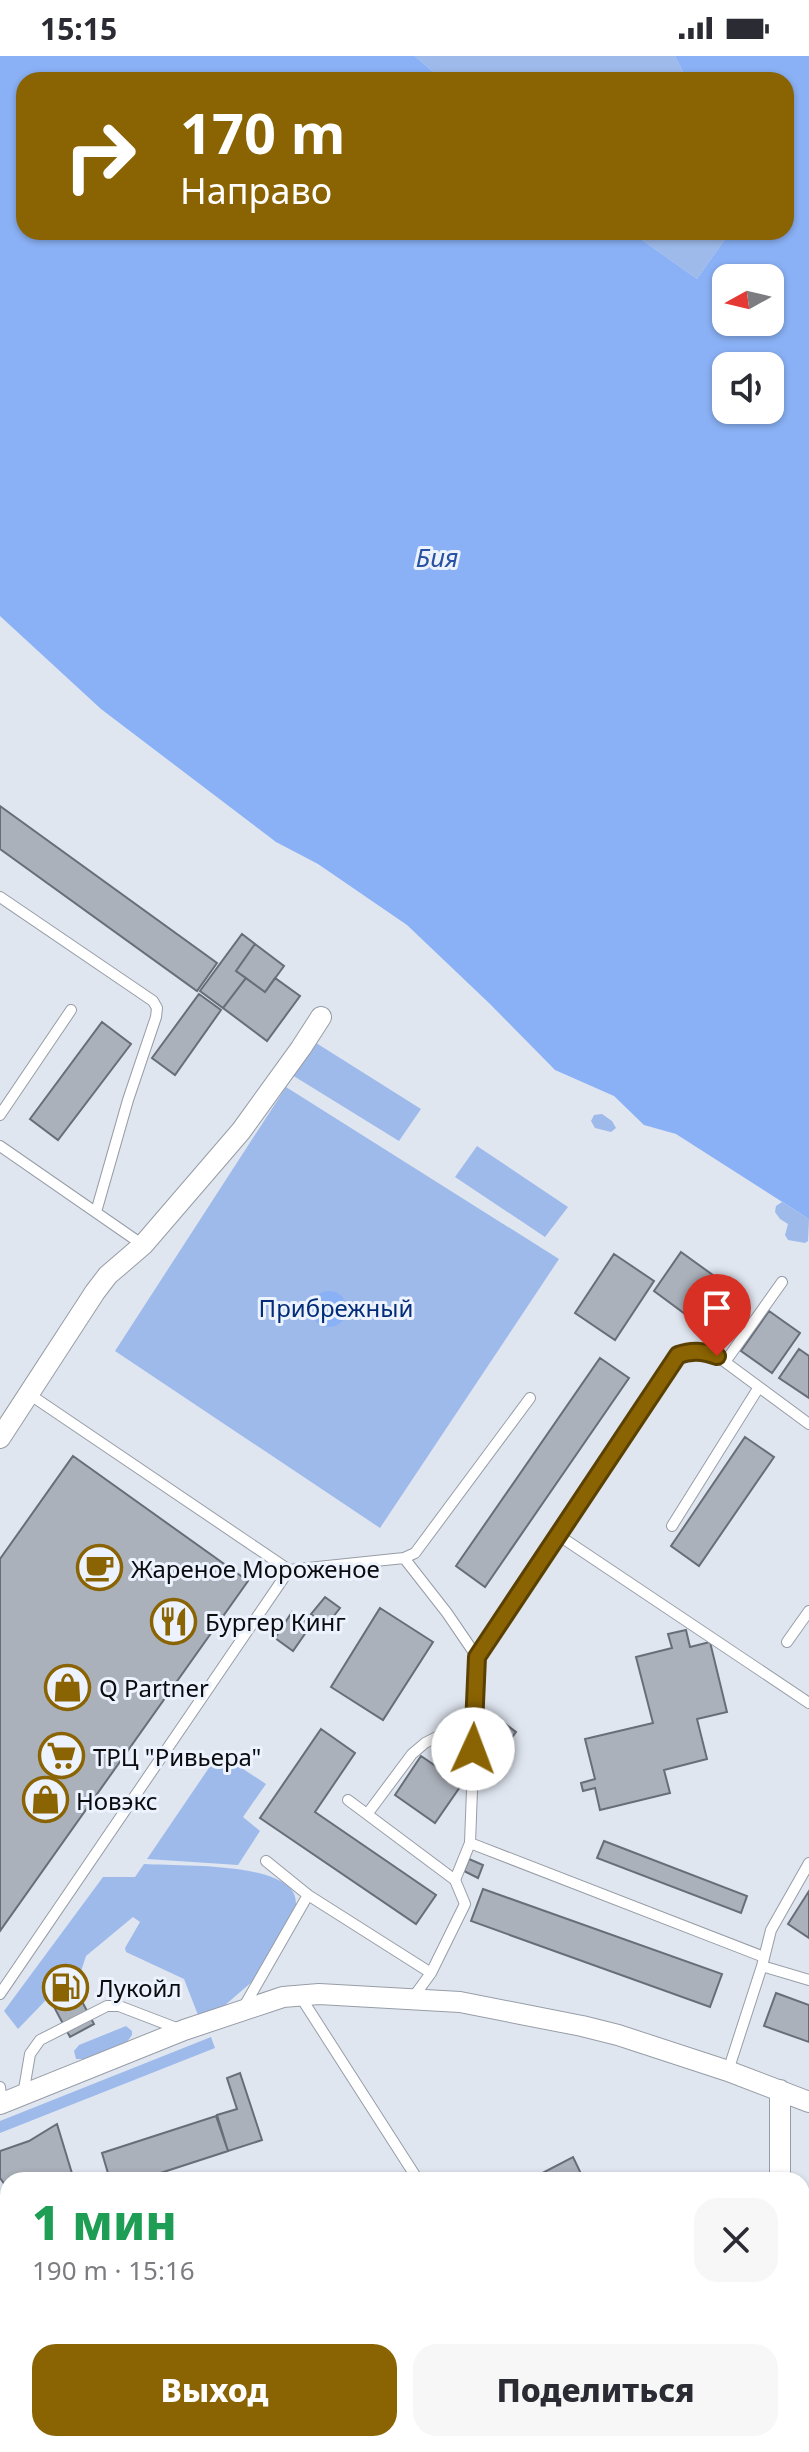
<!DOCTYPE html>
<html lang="ru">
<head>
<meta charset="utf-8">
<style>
  body { margin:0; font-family:"Noto Sans",sans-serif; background:#f7f7f7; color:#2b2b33; height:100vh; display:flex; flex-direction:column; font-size:30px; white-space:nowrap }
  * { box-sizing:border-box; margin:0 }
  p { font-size:26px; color:#7c7c81 }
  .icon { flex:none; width:44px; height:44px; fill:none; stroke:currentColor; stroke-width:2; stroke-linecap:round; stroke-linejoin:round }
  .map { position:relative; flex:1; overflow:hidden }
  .panel { position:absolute; left:0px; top:2116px; width:810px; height:280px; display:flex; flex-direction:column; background:#fff; border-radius:24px 24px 0 0; box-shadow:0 2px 6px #0004 }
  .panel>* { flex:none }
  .banner { position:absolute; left:16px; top:16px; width:778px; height:168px; border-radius:24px; box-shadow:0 2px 6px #0004; background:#8a6302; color:#fff; overflow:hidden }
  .needle { width:52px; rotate:262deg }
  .buttons { position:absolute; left:712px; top:208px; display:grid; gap:16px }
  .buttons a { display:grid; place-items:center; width:72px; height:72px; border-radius:16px; background:#fff; box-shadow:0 2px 6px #0004; font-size:40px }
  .pin { position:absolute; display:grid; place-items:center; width:68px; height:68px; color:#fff; margin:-82px -34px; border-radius:50% 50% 50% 0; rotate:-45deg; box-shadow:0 0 8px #0007 }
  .pin .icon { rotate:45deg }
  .me { position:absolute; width:88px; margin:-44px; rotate:2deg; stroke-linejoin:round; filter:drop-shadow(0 0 6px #0008) }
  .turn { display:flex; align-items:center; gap:28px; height:168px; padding:0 32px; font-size:36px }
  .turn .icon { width:104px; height:104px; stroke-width:2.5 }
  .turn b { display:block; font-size:56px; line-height:68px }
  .round { display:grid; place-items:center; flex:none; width:84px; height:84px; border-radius:24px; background:#f7f7f7 }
  .overview { display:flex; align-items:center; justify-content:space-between; height:136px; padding:0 32px }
  h1 { font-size:48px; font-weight:800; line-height:60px; color:#1e9e55 }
  .button { display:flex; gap:16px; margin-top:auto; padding:16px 32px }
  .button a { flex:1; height:92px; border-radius:24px; background:#8a6302; color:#fff; font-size:32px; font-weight:800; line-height:92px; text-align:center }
  .button a+a { background:#f7f7f7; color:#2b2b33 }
  .status { display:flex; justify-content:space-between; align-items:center; height:56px; padding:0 40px; background:#fff; direction:ltr }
  .status svg { height:22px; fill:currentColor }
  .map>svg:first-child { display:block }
  .green { fill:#9ebaeb }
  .water { fill:#8ab1f5; fill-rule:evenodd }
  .building { fill:#abb1bb; stroke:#686e77; stroke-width:2 }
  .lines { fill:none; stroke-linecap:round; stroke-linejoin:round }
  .service-casing { stroke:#979da7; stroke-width:12 }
  .minor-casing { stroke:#979da7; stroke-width:22 }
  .service { stroke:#fff; stroke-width:10 }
  .minor { stroke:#fff; stroke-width:20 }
  .route-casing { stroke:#5a4001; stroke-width:20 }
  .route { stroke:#8a6302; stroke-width:14 }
  .labels { text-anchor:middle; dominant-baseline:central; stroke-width:6; stroke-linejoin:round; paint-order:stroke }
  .park-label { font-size:24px; fill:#032c78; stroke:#edf3fe }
  .poi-label { font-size:24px; fill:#0a0c0f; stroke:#edf3fe; text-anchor:start }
  .water-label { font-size:26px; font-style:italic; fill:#2953a2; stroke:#edf3fe }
</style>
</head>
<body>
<div class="status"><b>15:15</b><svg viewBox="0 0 49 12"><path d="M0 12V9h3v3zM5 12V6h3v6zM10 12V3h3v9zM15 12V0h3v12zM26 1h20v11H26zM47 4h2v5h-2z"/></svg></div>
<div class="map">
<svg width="809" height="2396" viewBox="0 0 809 2396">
  <rect width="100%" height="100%" fill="#e0e6f0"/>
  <path class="green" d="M 415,0 L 675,0 L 687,24 L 442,24 Z
    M 631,176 L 730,176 L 697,223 Z
    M 313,985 L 421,1053 L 399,1085 L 292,1019 Z
    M 286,1031 L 559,1203 L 380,1472 L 115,1295 Z
    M 602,1058 L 612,1065 L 616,1072 L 611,1076 L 595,1072 L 591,1065 L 594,1059 Z
    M 477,1090 L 568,1151 L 545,1181 L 455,1121 Z
    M 782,1146 L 809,1163 L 808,1185 L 805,1187 L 788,1184 L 785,1179 L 788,1168 L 780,1163 L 775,1156 L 776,1150 Z
    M 219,1697 L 266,1728 L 243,1761 L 260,1775 L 238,1809 L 147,1803 Z
    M 144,1808 C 179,1810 266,1807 290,1832 C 295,1837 296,1843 296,1849 L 254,1924 L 224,1950 L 198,1959 L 184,1923 L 126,1896 L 125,1892 L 140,1866 L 133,1861 L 86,1900 L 76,1931 L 69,1919 L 43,1933 L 46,1944 L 18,1973 L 4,1955 L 103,1821 L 135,1821 Z
    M 126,1970 L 132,1975 L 132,1979 L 127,1986 L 84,2003 L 76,2003 L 74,1995 L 79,1989 Z
    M 211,1981 L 215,1992 L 0,2077 L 0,2065 Z"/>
  <path class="water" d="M 0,0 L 415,0 L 442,24 L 24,24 L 24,176 L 631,176 L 697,223 L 730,176 L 786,176 L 786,24 L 687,24 L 675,0 L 809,0 L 809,1163 L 676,1078 L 644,1069 L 614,1040 L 555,1014 L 490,948 L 407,869 L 318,808 L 276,786 L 101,653 L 0,560 ZM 726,222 L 770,222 L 770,266 L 726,266 ZM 726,310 L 770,310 L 770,354 L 726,354 Z
    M311 1253a18 18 0 1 1 36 0a18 18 0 1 1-36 0Z"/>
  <path class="building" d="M 0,750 L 217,907 L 197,935 L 0,793 Z
    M 242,878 L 255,888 L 236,915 L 246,922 L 223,952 L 200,935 Z
    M 255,888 L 284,910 L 265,936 L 236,915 Z
    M 246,922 L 265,936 L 275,922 L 300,940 L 267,985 L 223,952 Z
    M 199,938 L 221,954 L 175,1019 L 152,1002 Z
    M 102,966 L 131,988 L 58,1084 L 30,1063 Z
    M 681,1196 L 728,1230 L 700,1269 L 654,1235 Z
    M 614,1198 L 654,1225 L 615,1284 L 575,1257 Z
    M 769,1255 L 800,1277 L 772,1317 L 741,1295 Z
    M 799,1293 L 809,1300 L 809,1342 L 779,1322 Z
    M 600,1302 L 629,1322 L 485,1531 L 456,1510 Z
    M 745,1381 L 774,1401 L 699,1510 L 671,1490 Z
    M 73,1400 L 248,1525 L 0,1875 L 0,1503 Z
    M 325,1541 L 340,1552 L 326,1570 L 311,1558 Z
    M 380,1552 L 433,1586 L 383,1664 L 331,1631 Z
    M 292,1556 L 311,1569 L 293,1595 L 275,1582 Z
    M 686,1574 L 690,1591 L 710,1586 L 727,1656 L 697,1663 L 707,1703 L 664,1714 L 670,1737 L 600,1754 L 595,1732 L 583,1735 L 581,1727 L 595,1723 L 585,1683 L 653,1667 L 636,1601 L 672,1592 L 668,1578 Z
    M 504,1667 L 516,1676 L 504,1692 L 492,1683 Z
    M 321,1673 L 355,1697 L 315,1756 L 436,1839 L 416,1868 L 260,1762 Z
    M 421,1700 L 462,1728 L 435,1767 L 395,1739 Z
    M 604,1785 L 747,1840 L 741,1857 L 597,1802 Z
    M 469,1803 L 483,1809 L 478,1822 L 464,1815 Z
    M 483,1833 L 722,1918 L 710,1951 L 471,1865 Z
    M 809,1835 L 809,1882 L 788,1868 Z
    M 70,1923 L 77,1936 L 53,1949 L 46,1935 Z
    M 77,1936 L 94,1968 L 70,1981 L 53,1949 Z
    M 776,1937 L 809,1949 L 809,1986 L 764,1970 Z
    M 240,2017 L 262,2084 L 228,2095 L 217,2059 L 237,2053 L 227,2022 Z
    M 216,2060 L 228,2095 L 139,2124 L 110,2124 L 102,2097 Z
    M 57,2068 L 74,2124 L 8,2124 L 8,2133 L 0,2122 L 0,2095 L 29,2085 Z
    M 573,2101 L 584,2124 L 529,2124 Z
    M 8,2187 L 8,2233 L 0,2236 L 0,2190 Z
    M 132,2388 L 173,2388 L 161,2392 L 163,2396 L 135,2396 Z
    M 335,2388 L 345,2388 L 348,2396 L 327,2396 L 325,2391 Z
    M 413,2388 L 458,2388 L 445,2396 L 398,2396 Z
    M 689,2388 L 698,2391 L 696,2396 L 685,2396 Z"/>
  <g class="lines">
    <defs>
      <path id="service" d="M 0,841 L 153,945 L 157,952 L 156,961 L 128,1044 L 96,1156
        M 0,1059 L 71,954
        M 0,1090 L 143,1189
        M 725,1306 L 782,1226
        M 672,1470 L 759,1331
        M 558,1479 L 809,1647
        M 404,1502 L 447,1557 L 477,1601
        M 289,1514 L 404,1502 L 415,1497 L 530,1342
        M 787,1586 L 809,1555
        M 348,1744 L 455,1824
        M 368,1757 L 412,1698 L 425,1687 L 474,1662
        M 470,1787 L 764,1901
        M 308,1839 L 431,1917
        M 762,1910 L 809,1924
        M 0,1938 L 289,1514 L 29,1338
        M 300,1940 L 418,2124
        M 412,1943 L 431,1917 L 465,1848 L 455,1824 L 470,1787 L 477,1601 L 662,1320 C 680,1296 685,1289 717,1300 L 809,1368
        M 242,1954 L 308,1839 L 266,1805
        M 728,2015 L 762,1910 L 771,1874 L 809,1807
        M 0,2031 L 2,2047
        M 23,2039 L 30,1998 L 40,1984 L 107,1950 L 119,1950 L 179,1973
        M 369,2396 L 386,2388"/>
      <path id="minor" d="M 0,1382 L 95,1236 L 108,1219 L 143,1189 L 241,1075 L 301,992 L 321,961
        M 0,2048 L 184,1974 L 283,1941 L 319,1938 L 460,1946 L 582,1970 L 618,1979 L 728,2015 L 809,2046
        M 780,2124 L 780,2034
        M 802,2279 L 809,2273
        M 0,2307 L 8,2304
        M 60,2388 L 64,2396
        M 708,2396 L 714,2388"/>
    </defs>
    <use href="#service" class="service-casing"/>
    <use href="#minor" class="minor-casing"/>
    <use href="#service" class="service"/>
    <use href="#minor" class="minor"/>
  </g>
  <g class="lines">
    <defs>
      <path id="route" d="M 473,1693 L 477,1601 L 678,1299 C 692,1294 702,1295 717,1300"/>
    </defs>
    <use href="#route" class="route-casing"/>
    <use href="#route" class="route"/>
  </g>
  <defs>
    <symbol id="cafe-ring" viewBox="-11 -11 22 22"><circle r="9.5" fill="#edf3fe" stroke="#8a6302" stroke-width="1.5"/><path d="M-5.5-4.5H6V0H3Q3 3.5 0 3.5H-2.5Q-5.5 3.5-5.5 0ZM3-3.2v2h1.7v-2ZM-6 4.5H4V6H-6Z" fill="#8a6302"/></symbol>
    <symbol id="restaurant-ring" viewBox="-11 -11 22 22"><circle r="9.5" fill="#edf3fe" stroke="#8a6302" stroke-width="1.5"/><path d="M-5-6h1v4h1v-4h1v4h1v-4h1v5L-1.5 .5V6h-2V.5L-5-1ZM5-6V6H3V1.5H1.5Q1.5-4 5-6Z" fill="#8a6302"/></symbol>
    <symbol id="shop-ring" viewBox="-11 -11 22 22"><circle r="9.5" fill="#edf3fe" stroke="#8a6302" stroke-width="1.5"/><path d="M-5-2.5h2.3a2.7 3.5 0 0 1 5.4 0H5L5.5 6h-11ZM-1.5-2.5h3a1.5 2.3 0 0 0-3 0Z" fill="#8a6302"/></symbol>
    <symbol id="supermarket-ring" viewBox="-11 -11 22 22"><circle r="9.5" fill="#edf3fe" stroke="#8a6302" stroke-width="1.5"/><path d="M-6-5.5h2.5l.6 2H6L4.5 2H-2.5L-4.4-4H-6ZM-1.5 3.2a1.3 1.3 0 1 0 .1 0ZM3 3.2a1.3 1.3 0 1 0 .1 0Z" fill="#8a6302"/></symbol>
    <symbol id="fuel-ring" viewBox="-11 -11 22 22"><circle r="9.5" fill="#edf3fe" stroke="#8a6302" stroke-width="1.5"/><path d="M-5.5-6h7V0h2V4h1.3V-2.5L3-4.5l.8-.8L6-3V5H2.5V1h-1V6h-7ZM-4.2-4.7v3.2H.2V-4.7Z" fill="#8a6302"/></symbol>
  </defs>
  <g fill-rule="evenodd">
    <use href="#cafe-ring" x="74" y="1486" width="51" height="51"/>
    <use href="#restaurant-ring" x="148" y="1540" width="51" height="51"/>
    <use href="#shop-ring" x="42" y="1606" width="51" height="51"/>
    <use href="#supermarket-ring" x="36" y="1674" width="51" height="51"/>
    <use href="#shop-ring" x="20" y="1718" width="51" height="51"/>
    <use href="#fuel-ring" x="40" y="1906" width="51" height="51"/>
  </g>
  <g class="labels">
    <g class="park-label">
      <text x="336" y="1251">Прибрежный</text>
    </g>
    <g class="poi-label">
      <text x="131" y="1512">Жареное Мороженое</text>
      <text x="205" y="1565">Бургер Кинг</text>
      <text x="99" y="1631">Q Partner</text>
      <text x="93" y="1700">ТРЦ "Ривьера"</text>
      <text x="76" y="1744">Новэкс</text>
      <text x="97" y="1931">Лукойл</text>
    </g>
    <g class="water-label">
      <text x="437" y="501">Бия</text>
    </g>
  </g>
</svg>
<div class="buttons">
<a><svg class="needle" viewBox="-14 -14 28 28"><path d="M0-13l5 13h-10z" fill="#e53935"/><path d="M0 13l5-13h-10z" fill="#7c7c81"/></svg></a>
<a><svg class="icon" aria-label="sound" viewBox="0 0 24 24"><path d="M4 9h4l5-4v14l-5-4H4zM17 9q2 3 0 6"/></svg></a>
</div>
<div class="pin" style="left:717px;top:1300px;background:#d93025"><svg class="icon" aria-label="arrive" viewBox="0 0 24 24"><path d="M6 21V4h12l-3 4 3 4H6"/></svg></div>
<svg class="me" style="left:473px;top:1693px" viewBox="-20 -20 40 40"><circle r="19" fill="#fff"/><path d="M0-13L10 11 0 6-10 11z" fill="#8a6302"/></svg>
<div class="banner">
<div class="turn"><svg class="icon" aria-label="right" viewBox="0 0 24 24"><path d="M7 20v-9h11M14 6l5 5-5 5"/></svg><div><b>170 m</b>Направо</div></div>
</div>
<section class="panel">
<div class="overview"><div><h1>1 мин</h1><p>190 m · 15:16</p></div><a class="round"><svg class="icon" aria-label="close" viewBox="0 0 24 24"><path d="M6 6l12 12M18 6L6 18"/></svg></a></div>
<div class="button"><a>Выход</a><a>Поделиться</a></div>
</section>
</div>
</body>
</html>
